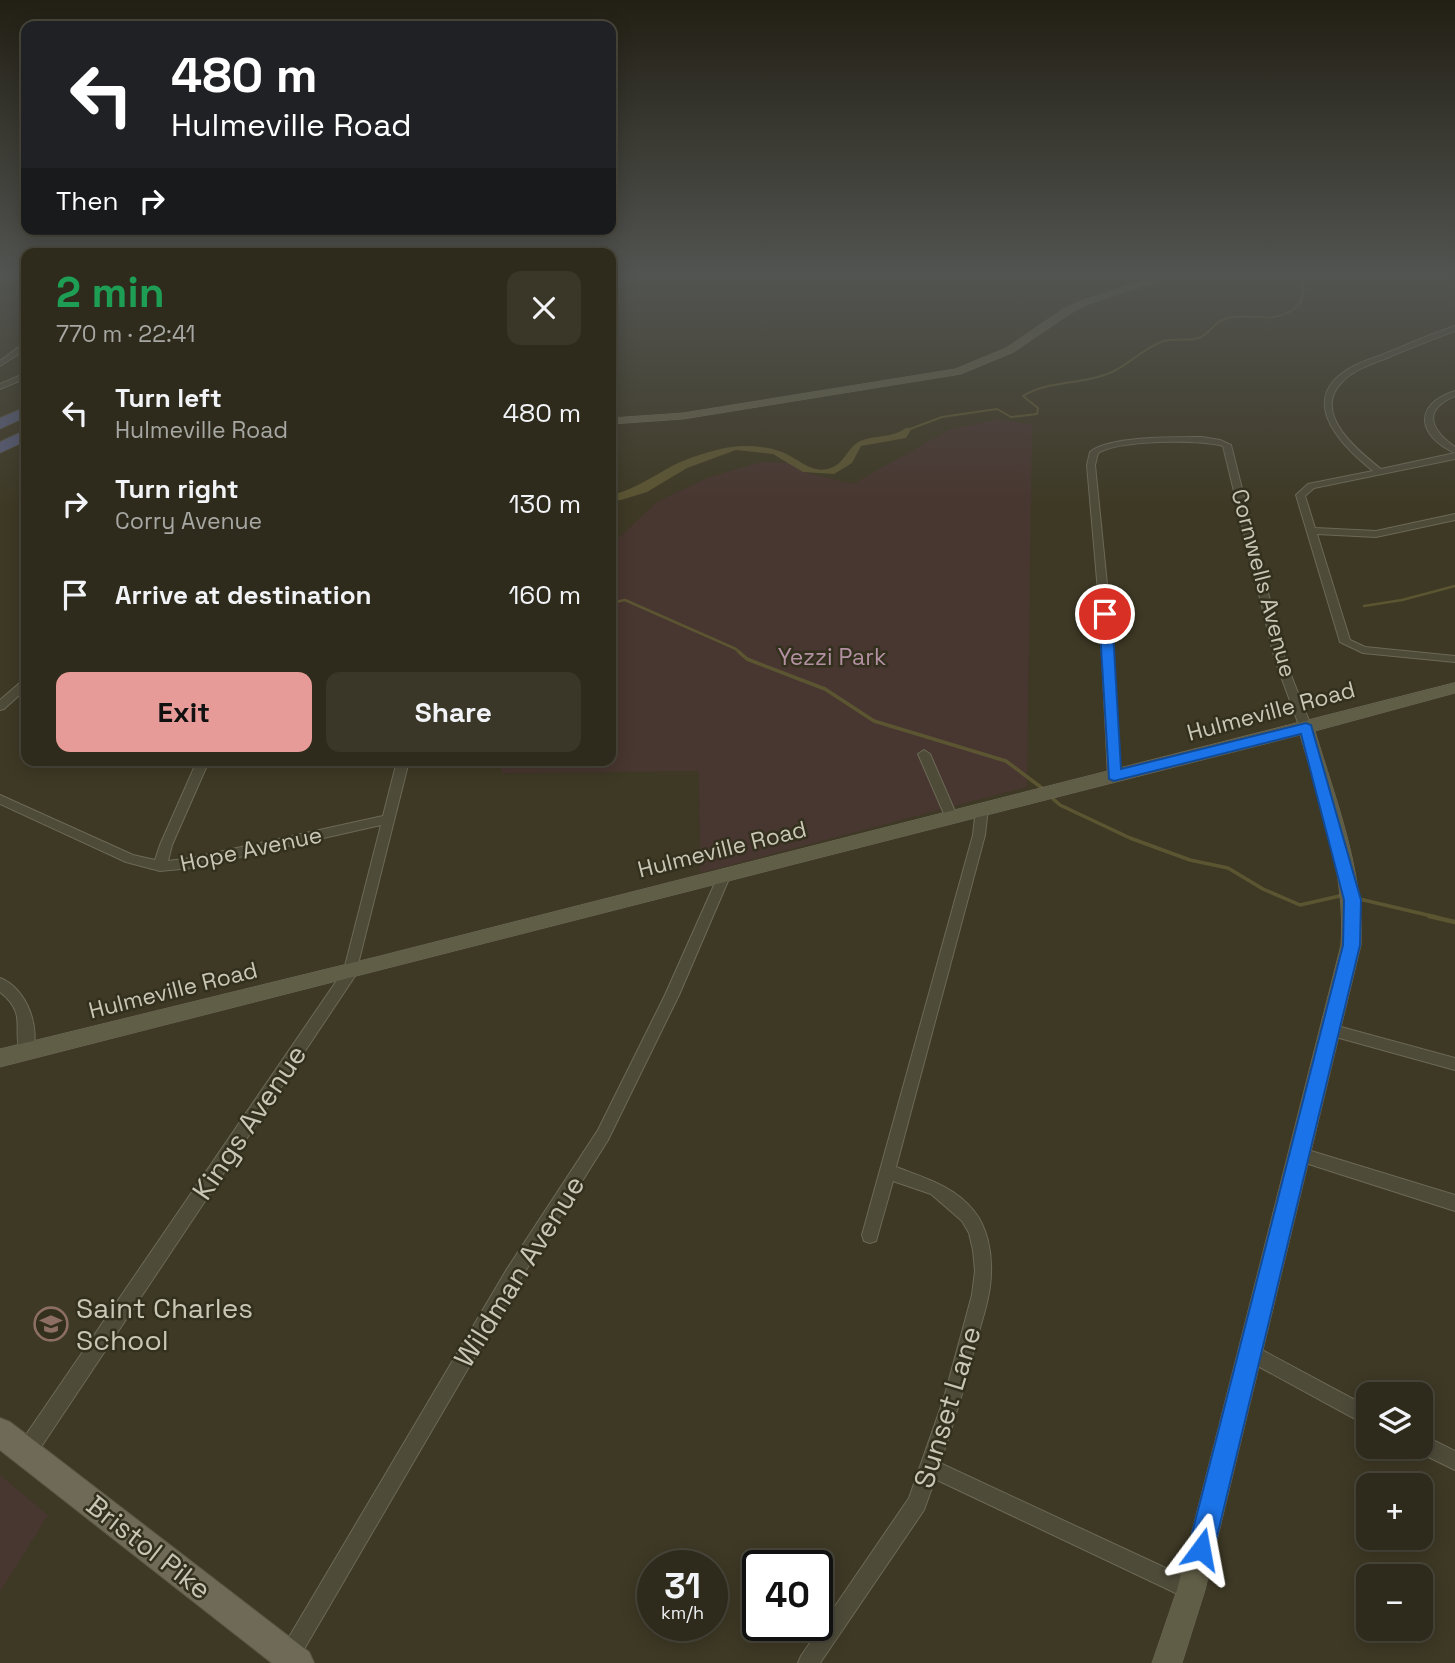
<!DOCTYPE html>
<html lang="en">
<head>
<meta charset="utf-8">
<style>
  body { margin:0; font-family:"Space Grotesk",sans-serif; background:#3a3729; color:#f1f3f6; height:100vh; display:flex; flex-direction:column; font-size:26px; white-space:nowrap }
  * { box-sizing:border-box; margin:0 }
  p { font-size:23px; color:#a7a7a3 }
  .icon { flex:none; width:38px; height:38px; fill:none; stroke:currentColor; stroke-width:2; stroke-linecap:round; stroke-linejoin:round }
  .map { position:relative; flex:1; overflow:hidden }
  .sheet { position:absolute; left:21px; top:248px; width:595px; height:518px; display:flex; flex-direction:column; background:#2e2b1c; border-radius:14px; box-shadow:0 4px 18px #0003,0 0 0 2px #49473b }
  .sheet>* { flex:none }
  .banner { position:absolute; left:21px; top:21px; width:595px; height:214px; border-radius:14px; box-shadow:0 4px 18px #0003,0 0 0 2px #49473b; background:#202124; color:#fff; overflow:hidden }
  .buttons { position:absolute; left:1356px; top:1382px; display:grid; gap:14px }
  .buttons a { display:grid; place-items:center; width:77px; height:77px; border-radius:14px; background:#2e2b1c; box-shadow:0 4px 18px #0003,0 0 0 2px #49473b; font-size:35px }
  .speed { position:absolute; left:637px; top:1550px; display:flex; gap:14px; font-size:35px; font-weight:700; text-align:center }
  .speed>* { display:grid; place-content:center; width:91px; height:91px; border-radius:50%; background:#2e2b1c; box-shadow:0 4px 18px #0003,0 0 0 2px #49473b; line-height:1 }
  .speed small { font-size:18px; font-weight:400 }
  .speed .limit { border:4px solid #111; border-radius:10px; background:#fff; color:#111 }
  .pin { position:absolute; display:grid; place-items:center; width:60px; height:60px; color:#fff; margin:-30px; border:4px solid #fff; border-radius:50%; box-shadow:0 2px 7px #0007 }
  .me { position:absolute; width:77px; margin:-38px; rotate:13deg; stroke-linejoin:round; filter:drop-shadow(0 0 5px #0008) }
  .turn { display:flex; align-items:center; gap:24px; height:147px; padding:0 35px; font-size:32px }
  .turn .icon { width:91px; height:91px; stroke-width:2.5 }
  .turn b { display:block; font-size:49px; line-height:60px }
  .then { display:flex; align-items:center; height:66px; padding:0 35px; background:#0003; gap:14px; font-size:26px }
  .round { display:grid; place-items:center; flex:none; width:74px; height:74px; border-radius:14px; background:#3a3729 }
  .headline { display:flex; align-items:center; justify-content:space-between; height:119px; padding:0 35px }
  h1 { font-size:42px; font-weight:700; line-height:52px; color:#1e9e55 }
  .primary-button { display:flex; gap:14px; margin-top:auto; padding:14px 35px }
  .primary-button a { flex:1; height:80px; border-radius:14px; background:#e69b98; color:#111; font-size:28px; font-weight:700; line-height:80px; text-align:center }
  .primary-button a+a { background:#3a3729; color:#f1f3f6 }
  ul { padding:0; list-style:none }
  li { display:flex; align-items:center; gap:21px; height:91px; padding:0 35px }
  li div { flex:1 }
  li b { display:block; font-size:26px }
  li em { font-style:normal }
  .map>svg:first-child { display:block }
  .green { fill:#483630 }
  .water { fill:#5c5532 }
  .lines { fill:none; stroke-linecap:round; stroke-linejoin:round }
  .stream-far3 { stroke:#5c5532; stroke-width:2 }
  .stream-far2 { stroke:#5c5532; stroke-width:2.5 }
  .stream-far1 { stroke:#5c5532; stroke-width:3.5 }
  .stream { stroke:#5c5532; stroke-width:4.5 }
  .street-casing { stroke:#6c6957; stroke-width:2 }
  .secondary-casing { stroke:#6c6957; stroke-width:1 }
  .primary-casing { stroke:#5a5745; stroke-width:2 }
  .highway-casing { stroke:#595644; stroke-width:1 }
  .street { fill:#4e4b39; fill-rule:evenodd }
  .secondary { fill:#615e47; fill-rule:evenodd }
  .primary { fill:#6e6a57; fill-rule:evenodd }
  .highway { fill:#565a74; fill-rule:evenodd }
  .route { fill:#1a73e8; stroke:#114b97; stroke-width:2 }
  .labels { text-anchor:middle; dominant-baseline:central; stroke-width:5; stroke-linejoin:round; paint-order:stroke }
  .street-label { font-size:23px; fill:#c9c6b5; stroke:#33301e }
  .park-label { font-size:23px; fill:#b391a3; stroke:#33301e }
  .near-street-label { font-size:28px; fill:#c9c6b5; stroke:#33301e }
  .near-poi-label { font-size:28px; fill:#c9c6b5; stroke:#33301e; text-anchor:start }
</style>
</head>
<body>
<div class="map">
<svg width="1455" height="1663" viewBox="0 0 1455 1663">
  <rect width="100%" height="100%" fill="#3e3925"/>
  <path class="green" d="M 999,419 L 1032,425 L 1027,787 L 700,873 L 699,771 L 501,773 L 503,761 L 611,761 L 611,545 L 657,502 L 707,478 L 761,462 L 790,463 L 803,472 L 853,484 L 949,430 Z
    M 0,1475 L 48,1515 L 0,1592 Z"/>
  <path class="water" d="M 906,428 L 912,428 L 906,438 L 861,446 L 852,463 L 834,474 L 803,472 L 773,454 L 736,450 L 687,468 L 647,492 L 621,500 L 611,500 L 611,495 C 634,490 653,476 674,465 C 691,457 712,450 731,447 C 746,445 764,446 779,451 C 797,456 812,477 833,467 C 844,463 848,447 860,441 C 875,435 892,438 906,428 Z"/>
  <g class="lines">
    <path class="stream-far3" d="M 910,429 L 942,417 L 997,409 L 1011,417 L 1037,414 L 1038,408 L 1023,396 C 1048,380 1086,385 1114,371 C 1130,363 1147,346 1164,341 C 1175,338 1191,342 1201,337 C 1214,330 1214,320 1232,317 C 1255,314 1273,324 1294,309 C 1306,301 1301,287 1306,276"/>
    <path class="stream-far2" d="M 611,603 L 625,600 L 736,649 L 741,654
      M 1364,606 L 1402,600 L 1455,586"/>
    <path class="stream-far1" d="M 739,652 L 747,659 L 825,689 L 874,721 L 1006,761 L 1046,791
      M 1051,797 L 1060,805 L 1130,838 L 1190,860 L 1228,868 L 1263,889 L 1300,905 L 1344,895
      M 1355,898 L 1436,917"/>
    <path class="stream" d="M 1429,916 L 1455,922"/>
    <defs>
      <path id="street" d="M 1455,326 L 1455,331 C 1433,339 1411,348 1389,357 C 1373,364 1354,369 1342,382 C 1311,413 1358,451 1381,469 L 1455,453 C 1418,436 1412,405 1455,391 L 1455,396 C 1422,410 1430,429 1455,447 L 1455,459 L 1314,488 L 1305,496 L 1315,528 L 1376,531 L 1455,514 L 1455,520 L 1376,537 L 1317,534 L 1350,640 L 1365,647 L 1455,656 L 1455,662 L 1363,653 L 1340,642 L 1296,495 L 1308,484 L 1373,471 C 1338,443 1295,397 1354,366 C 1365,360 1378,357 1389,352 C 1411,343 1433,333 1455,326 Z
        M 23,344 L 26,344 L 26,349 L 0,366 L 0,361 Z
        M 26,373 L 26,378 L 0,389 L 0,384 Z
        M 1202,437 L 1220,440 L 1231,445 L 1285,660 L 1312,728 L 1306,732 L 1300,728 L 1275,660 L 1223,446 C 1200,439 1118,440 1098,453 L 1095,465 L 1110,614 L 1120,776 L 1114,780 L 1108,776 L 1100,614 L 1087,465 L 1090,452 C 1109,436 1176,437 1202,437 Z
        M 26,680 L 26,689 L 4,709 L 0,710 L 0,700 L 22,681 Z
        M 924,750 L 930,754 L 957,816 L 955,819 L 947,819 L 945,816 L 918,754 Z
        M 197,761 L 209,761 L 172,845 L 168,861 L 191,858 L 383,816 L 397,761 L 409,761 L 355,976 L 33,1459 L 26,1461 L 19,1459 L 17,1452 L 19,1445 L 344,970 L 381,825 L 191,868 L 160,871 L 126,862 L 0,804 L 0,795 L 133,855 L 155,860 L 160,845 Z
        M 982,804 L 988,808 L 985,835 L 896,1167 C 925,1178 954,1186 974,1211 C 987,1227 992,1252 991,1272 C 991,1293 984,1314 978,1335 C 967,1378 955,1420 940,1463 L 1198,1583 L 1201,1590 L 1198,1597 L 1191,1600 L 1184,1597 L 935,1479 L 924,1510 L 820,1663 L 798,1663 L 801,1656 L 909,1498 L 944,1398 L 972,1295 L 975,1271 L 973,1250 L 969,1233 L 962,1221 L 931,1194 L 893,1181 L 876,1241 L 870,1243 L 864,1241 L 862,1235 L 973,835 L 976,808 Z
        M 725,869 L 729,871 L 731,874 L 679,995 L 608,1140 L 519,1281 L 296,1663 L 282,1663 L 279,1656 L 282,1649 L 507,1269 L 598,1130 L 665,995 L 719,874 L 721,871 Z
        M 0,978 C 27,988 42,1030 31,1055 L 26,1057 L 21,1055 C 11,1030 29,1015 0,992 Z
        M 1330,1024 L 1455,1058 L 1455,1070 L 1325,1034 L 1323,1030 L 1325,1026 Z
        M 1298,1147 L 1455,1195 L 1455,1211 L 1293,1159 L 1290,1154 L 1293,1149 Z
        M 1249,1343 L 1368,1407 L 1368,1426 L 1243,1358 L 1240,1352 L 1243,1346 Z
        M 1421,1434 L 1455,1451 L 1455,1470 L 1414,1450 L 1414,1447 L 1421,1447 Z"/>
      <path id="secondary" d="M 1158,276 L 1173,276 L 1089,304 L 1071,313 L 1014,352 L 961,374 L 683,419 L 611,424 L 611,418 L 683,413 L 955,369 L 1006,348 L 1063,309 L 1083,300 Z
        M 1455,683 L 1455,693 L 1315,731 C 1336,801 1364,871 1361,945 L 1205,1590 L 1182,1663 L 1152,1663 L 1177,1590 L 1341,945 C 1346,872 1320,804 1300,735 L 0,1067 L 0,1049 L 380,956 Z"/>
      <path id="primary" d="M 0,1418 L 10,1422 L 309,1652 L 314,1663 L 272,1663 L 0,1450 Z"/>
      <path id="highway" d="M 26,407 L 26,417 L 0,429 L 0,418 Z
        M 26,430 L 26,441 L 0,453 L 0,442 Z"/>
    </defs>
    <use href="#street" class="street-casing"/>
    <use href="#secondary" class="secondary-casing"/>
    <use href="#primary" class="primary-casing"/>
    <use href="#highway" class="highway-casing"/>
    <use href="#street" class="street"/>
    <use href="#secondary" class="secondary"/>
    <use href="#primary" class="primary"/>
    <use href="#highway" class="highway"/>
  </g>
  <linearGradient id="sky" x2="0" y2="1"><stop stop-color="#221f14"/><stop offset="0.54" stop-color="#525451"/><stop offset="1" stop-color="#525451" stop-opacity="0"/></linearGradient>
  <rect width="1455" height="509" fill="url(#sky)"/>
  <path class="route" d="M 1105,610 L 1112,614 L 1121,769 L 1306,723 L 1311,725 L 1361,900 L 1360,945 L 1214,1549 L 1210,1558 L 1201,1562 L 1192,1558 L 1188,1549 L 1343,945 L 1344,900 L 1301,734 L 1114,781 L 1109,779 L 1099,614 Z"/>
  <defs>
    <symbol id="school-ring" viewBox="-11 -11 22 22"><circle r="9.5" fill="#33301e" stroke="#8d6e63" stroke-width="1.5"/><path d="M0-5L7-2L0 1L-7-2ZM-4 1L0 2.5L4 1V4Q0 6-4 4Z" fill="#8d6e63"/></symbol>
  </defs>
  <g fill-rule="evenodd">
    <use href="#school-ring" x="32" y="1305" width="38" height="38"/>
  </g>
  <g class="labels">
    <g class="street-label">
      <text transform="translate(1264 583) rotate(75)">Cornwells Avenue</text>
      <text transform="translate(1271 711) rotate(-15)">Hulmeville Road</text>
      <text transform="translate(251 849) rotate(-12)">Hope Avenue</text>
      <text transform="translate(722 849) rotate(-14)">Hulmeville Road</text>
      <text transform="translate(173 990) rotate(-14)">Hulmeville Road</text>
    </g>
    <g class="park-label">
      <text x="832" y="657">Yezzi Park</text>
    </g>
    <g class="near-street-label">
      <text transform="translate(249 1122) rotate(-56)">Kings Avenue</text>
      <text transform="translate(519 1271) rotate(-58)">Wildman Avenue</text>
      <text transform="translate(947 1407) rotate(-73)">Sunset Lane</text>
      <text transform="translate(149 1547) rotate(38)">Bristol Pike</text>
    </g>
    <g class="near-poi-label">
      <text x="76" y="1308">Saint Charles<tspan x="76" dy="32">School</tspan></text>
    </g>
  </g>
</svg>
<div class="buttons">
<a><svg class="icon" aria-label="layers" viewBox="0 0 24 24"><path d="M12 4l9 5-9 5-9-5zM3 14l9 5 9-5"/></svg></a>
<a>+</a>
<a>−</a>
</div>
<div class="speed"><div>31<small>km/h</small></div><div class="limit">40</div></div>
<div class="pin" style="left:1105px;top:614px;background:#d93025"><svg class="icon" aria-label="arrive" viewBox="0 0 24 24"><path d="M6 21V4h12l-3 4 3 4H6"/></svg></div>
<svg class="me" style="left:1201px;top:1549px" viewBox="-20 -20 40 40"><path d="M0-17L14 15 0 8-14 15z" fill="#1a73e8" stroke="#fff" stroke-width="4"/></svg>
<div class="banner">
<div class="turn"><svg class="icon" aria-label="left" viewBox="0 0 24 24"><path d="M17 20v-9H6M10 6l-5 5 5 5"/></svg><div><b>480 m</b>Hulmeville Road</div></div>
<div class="then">Then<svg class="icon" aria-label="right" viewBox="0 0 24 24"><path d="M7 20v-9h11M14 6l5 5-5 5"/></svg></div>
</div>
<section class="sheet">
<div class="headline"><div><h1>2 min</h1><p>770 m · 22:41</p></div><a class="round"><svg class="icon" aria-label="close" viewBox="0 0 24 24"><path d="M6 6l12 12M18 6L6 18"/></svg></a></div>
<ul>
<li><svg class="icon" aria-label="left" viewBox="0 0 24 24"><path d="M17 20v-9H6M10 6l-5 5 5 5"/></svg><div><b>Turn left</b><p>Hulmeville Road</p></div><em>480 m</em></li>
<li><svg class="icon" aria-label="right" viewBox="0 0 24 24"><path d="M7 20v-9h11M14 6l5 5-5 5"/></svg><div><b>Turn right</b><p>Corry Avenue</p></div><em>130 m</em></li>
<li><svg class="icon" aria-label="arrive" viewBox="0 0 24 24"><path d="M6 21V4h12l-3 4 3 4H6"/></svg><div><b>Arrive at destination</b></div><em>160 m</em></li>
</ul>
<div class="primary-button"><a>Exit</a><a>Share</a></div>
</section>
</div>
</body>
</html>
